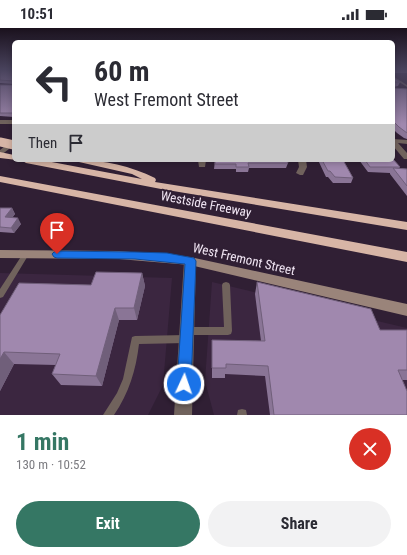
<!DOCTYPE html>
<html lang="en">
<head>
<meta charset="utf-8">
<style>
  body { margin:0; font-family:"Roboto Condensed",sans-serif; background:#f2f2f3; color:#2b2b33; height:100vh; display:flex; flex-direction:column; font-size:15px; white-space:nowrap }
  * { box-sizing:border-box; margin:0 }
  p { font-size:13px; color:#7c7c81 }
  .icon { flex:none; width:22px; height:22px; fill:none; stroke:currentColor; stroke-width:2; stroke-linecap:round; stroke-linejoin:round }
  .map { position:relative; height:387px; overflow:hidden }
  .details { display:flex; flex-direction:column; background:#fff; flex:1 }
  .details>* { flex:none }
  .hud { position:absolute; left:12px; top:12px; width:383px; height:122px; border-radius:6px; box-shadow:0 2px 6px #0003; background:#fff; color:#2b2b33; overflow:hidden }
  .pin { position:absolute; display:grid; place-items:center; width:34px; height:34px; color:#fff; margin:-41px -17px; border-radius:50% 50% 50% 0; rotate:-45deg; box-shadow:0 0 4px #0007 }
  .pin .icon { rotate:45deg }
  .me { position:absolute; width:44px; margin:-22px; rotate:3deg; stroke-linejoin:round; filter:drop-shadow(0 0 3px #0008) }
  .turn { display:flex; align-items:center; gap:14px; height:84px; padding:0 16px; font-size:18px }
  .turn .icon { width:52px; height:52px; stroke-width:2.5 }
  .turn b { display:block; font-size:28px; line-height:34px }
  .then { display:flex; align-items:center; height:38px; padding:0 16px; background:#0003; gap:8px; font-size:15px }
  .round { display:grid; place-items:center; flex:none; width:42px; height:42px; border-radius:21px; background:#f2f2f3 }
  .headline { display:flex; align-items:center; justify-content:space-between; height:68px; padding:0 16px }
  h1 { font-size:24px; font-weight:700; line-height:30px; color:#357764 }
  .cta { display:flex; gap:8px; margin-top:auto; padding:8px 16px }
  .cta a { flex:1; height:46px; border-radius:24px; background:#357764; color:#fff; font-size:16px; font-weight:700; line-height:46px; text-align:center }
  .cta a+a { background:#f2f2f3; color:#2b2b33 }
  .status { display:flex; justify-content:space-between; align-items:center; height:28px; padding:0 20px; background:#fff; direction:ltr }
  .status svg { height:11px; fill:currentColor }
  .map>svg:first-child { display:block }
  .built { fill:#3b2640 }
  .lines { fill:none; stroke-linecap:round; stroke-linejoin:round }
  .lane { fill:#70625c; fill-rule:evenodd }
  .street { fill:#70625c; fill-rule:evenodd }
  .secondary { fill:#9a847a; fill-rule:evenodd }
  .highway { fill:#d7b5a6; fill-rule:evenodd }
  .highway-bridge { stroke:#d7b5a6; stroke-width:9 }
  .wall { fill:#8a7596 }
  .shaded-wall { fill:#705f7a }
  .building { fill:#a088ae; stroke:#705f7a }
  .route { fill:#1a73e8; stroke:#114b97 }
  .labels { text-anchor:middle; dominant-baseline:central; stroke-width:4; stroke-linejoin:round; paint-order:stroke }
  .street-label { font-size:13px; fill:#f1e6f4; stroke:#301f34 }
</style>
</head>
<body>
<div class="status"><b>10:51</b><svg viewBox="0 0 49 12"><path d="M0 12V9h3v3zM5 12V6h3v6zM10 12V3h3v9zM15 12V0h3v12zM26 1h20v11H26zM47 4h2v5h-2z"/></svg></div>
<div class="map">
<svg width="407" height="387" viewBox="0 0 407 387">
  <rect width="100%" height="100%" fill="#301f34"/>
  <path class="built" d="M 0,245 L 172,250 L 163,357 L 148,387 L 0,387 Z
    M 212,254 L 407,300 L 407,387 L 214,387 L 205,353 Z"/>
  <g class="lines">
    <path class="lane" d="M 393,48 L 407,57 L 407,59 L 393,50 Z
      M 24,224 L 28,224 L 29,226 L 3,269 L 0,270 L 0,261 Z
      M 226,254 L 229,255 L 230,257 L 232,303 L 231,306 L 228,307 L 187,307 L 184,306 L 183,303 L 184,300 L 187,299 L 224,299 L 222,257 L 223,255 Z
      M 186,307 L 189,308 L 190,311 L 189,314 L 186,315 L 139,316 C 136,342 129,365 114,387 L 103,387 L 117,365 L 123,351 L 132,309 L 135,308 Z
      M 242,381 L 246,382 L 247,387 L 237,387 L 238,382 Z"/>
    <path class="street" d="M 0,92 L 14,92 L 14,96 L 0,96 Z
      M 14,111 L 14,117 L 0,128 L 0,122 Z
      M 393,111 L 407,112 L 407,116 L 398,115 L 407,125 L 407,131 L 404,131 L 393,118 Z
      M 198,132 L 206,132 L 205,139 L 199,139 Z
      M 298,132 L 306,132 L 307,139 L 303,147 L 300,147 L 296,145 L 299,139 Z
      M 190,229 L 194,230 L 196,233 L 192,387 L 174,387 L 184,233 L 186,230 Z"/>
    <path class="secondary" d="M 0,222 L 119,223 L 190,229 L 407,276 L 407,288 L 190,237 L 119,231 L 0,230 Z"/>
    <path class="highway" d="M 0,124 L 14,127 L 14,132 L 17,132 L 0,130 Z
      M 21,132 L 41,132 L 142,151 L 132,146 L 79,134 L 77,132 C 104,132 131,138 155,150 L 156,152 L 155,154 L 407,194 L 407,202 L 161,161 L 26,135 Z
      M 0,148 L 407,224 L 407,234 L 0,154 Z"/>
    <path class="highway-bridge" d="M 0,114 L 14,117"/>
  </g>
  <path class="wall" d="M 0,41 L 14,41 L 14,89 L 0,88 L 0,57 L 13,57 L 13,56 L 0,55 Z
    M 393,41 L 407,41 L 407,45 L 393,45 Z
    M 393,49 L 400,54 L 398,58 L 394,59 L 394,60 L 407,61 L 407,111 L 404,110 L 397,105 L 393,101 Z
    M 215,132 L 288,135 L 286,140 L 249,140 L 248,144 L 236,144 L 236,141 L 214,141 Z
    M 318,132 L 343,132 L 353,150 L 351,155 L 333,155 L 328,149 L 326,149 Z
    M 359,132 L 393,132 L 400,139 L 399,140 L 407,141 L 407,168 L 390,146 L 390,145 L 368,144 Z
    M 0,180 L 12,180 L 15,186 L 12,190 L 21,196 L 14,205 L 0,204 Z
    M 142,245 L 145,258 L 137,292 L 119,292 L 102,358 L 61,357 L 52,346 L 56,337 L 14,336 L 0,363 L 0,287 L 91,257 Z
    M 257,254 L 380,302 L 407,302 L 407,352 L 402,352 L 407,387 L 270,387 L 265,348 L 225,346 L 225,350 L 212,350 L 212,312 L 261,313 L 255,266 Z"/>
  <path class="shaded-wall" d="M 12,180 L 15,186 L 8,195 L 5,189 Z
    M 18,190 L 21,196 L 14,205 L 11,200 Z
    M 142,245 L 145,258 L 137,292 L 134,280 Z
    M 115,280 L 119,292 L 102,358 L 96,348 Z
    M 4,324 L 14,336 L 0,363 L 0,331 Z"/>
  <path class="building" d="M 0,41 L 14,41 L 14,85 L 0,85 L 0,57 L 13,57 L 14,53 L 0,52 Z
    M 393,49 L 400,54 L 394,54 L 394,60 L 407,61 L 407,105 L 399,99 L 393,93 Z
    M 393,131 L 400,139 L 370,139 L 365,132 L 393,132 Z
    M 215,132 L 287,132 L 288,135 L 248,135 L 249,139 L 236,139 L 236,136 L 215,136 Z
    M 322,132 L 343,132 L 353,150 L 335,149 L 330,143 L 328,143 Z
    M 393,140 L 407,141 L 407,158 Z
    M 0,180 L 12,180 L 5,189 L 18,190 L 11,200 L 0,199 Z
    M 96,244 L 142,245 L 134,280 L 115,280 L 96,348 L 52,346 L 60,326 L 4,324 L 0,331 L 0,287 L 19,255 L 91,257 Z
    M 257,254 L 371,281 L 380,302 L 407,302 L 407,342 L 398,342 L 407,363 L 407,387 L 274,387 L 268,338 L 226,336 L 226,340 L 212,340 L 212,312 L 265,313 Z"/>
  <linearGradient id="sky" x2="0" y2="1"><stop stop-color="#1a111d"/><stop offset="0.43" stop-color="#48425c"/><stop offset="1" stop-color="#48425c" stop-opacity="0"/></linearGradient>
  <rect width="407" height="96" fill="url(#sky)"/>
  <path class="route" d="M 57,223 L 135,224 L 167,225 L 194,230 L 196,233 L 191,356 L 189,362 L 184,364 L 179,362 L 177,356 L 185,236 L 135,231 L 57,230 L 54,229 L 52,226 L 54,224 Z"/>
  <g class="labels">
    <g class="street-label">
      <text transform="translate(206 176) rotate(11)">Westside Freeway</text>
      <text transform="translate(244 231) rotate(13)">West Fremont Street</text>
    </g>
  </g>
</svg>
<div class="pin" style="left:57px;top:226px;background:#d93025"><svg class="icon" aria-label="arrive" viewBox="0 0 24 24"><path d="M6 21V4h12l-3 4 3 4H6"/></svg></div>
<svg class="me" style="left:184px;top:356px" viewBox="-20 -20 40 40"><circle r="17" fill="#1a73e8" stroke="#fff" stroke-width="3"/><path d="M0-11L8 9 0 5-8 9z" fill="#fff"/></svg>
<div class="hud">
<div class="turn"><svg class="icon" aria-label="left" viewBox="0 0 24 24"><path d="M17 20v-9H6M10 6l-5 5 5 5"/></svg><div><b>60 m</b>West Fremont Street</div></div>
<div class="then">Then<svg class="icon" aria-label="arrive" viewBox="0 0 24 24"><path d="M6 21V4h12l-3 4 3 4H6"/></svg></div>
</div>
</div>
<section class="details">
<div class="headline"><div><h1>1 min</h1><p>130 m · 10:52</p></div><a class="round" style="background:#d93025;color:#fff"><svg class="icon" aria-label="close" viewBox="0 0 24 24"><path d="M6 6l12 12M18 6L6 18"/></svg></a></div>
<div class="cta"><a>Exit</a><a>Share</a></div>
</section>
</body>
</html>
